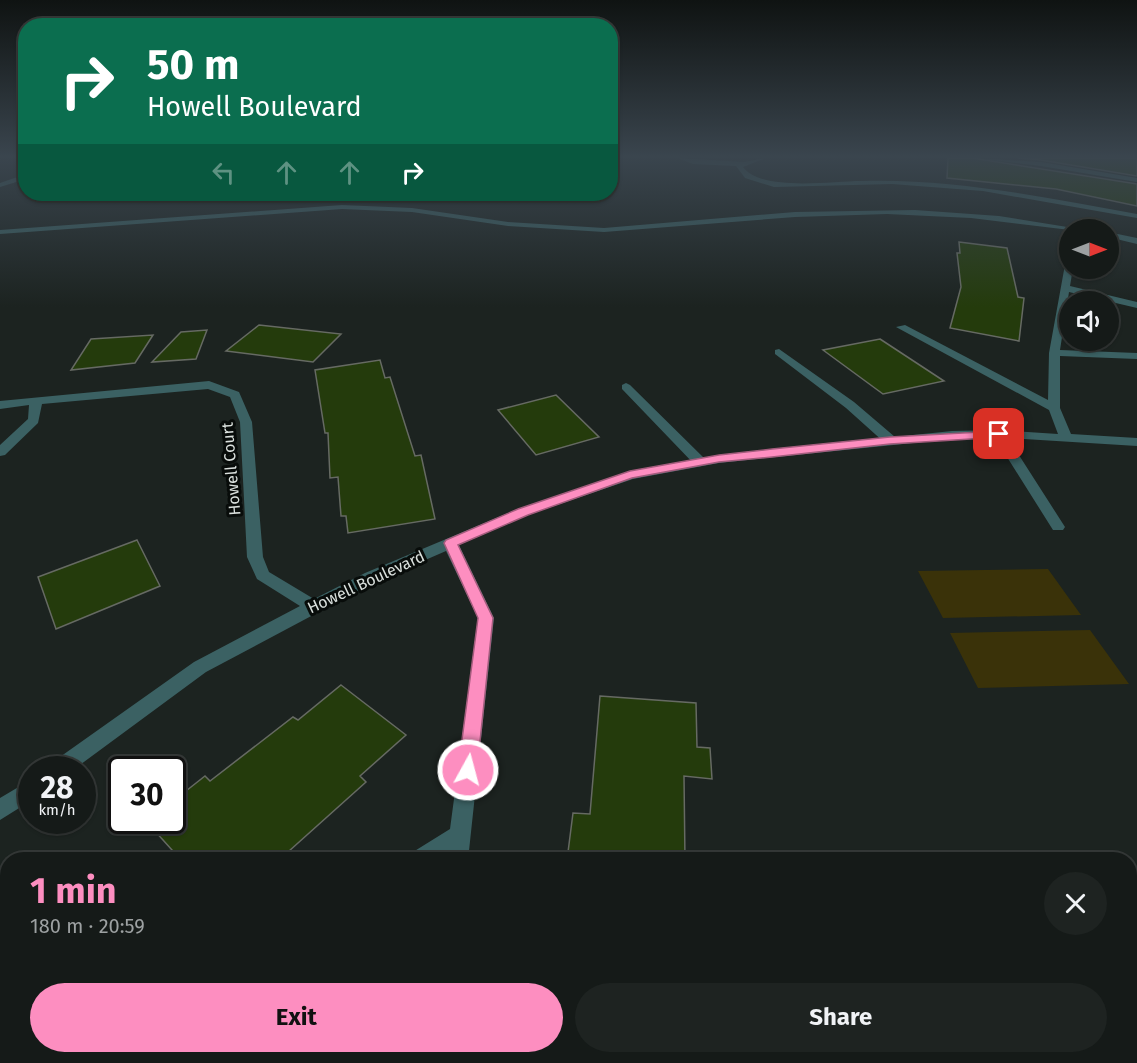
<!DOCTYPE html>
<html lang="en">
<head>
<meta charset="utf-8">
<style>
  body { margin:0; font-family:"Fira Sans",sans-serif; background:#1e2321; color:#f1f3f6; height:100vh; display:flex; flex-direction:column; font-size:22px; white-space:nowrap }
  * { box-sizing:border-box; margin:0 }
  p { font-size:20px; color:#9da1a2 }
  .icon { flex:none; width:33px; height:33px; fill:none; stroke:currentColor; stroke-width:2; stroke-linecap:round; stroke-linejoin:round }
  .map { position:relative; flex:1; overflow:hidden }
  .details { position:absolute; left:0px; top:852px; width:1137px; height:212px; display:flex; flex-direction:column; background:#151a18; border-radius:24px 24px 0 0; box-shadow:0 2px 4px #0004,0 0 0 2px #343837 }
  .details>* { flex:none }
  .guide { position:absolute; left:18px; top:18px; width:600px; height:183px; border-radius:24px; box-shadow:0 2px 4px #0004,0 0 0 2px #343837; background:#0b6e4f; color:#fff; overflow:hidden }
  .needle { width:39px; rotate:90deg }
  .controls { position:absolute; left:1059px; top:219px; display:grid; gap:12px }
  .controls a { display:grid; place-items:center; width:60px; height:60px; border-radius:50%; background:#151a18; box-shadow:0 2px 4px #0004,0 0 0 2px #343837; font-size:30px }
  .speed { position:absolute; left:18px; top:756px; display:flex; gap:12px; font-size:30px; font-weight:700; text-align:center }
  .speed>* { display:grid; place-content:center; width:78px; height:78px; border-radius:50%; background:#151a18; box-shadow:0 2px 4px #0004,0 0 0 2px #343837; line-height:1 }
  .speed small { font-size:15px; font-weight:400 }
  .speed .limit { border:3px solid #111; border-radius:9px; background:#fff; color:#111 }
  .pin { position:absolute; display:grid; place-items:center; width:51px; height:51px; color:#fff; margin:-26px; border-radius:12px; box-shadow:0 3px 9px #0006 }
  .me { position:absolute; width:66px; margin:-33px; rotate:7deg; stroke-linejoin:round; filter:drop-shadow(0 0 4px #0008) }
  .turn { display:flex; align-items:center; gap:21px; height:126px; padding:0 30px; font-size:27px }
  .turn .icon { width:78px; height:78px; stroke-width:2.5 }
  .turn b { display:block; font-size:42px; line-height:51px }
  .lanes { display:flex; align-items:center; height:57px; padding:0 30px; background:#0003; justify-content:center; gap:30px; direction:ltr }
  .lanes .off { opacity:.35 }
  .round { display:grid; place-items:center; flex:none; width:63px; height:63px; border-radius:32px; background:#1e2321 }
  .summary { display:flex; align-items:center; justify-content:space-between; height:102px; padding:0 30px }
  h1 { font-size:36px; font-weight:700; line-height:45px; color:#fd8ec0 }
  .primary-button { display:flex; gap:12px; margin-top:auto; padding:12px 30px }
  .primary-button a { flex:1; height:69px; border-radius:36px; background:#fd8ec0; color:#111; font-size:24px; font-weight:700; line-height:69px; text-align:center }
  .primary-button a+a { background:#1e2321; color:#f1f3f6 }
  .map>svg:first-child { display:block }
  .green { fill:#3a3209 }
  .building { fill:#243b0c; stroke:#666a63; stroke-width:1.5 }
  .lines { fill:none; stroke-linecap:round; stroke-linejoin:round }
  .service { fill:#3b6163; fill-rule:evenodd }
  .minor { fill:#3b6163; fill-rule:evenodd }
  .tertiary { fill:#3b6163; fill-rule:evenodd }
  .route { fill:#fd8ec0; stroke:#a45c7d; stroke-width:1.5 }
  .labels { text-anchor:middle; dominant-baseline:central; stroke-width:6; stroke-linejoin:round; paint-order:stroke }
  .street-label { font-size:16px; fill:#dbe1de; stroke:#080c0a }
</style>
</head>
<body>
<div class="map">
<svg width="1137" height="1063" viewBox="0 0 1137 1063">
  <rect width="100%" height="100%" fill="#1c2320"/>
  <path class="green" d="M 1048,569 L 1081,615 L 943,618 L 918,571 Z
    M 1090,630 L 1129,684 L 978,688 L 950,633 Z"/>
  <path class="building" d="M 948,158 L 972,158 L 1137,184 L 1137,206 L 1056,189 L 947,178 Z
    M 1018,158 L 1137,158 L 1137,176 L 1041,160 Z
    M 959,242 L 1007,248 L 1018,297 L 1024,298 L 1019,341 L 950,328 L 961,287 L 957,253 L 960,253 Z
    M 259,325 L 341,334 L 313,362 L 226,351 Z
    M 207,330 L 196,359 L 152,362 L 181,332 Z
    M 153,335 L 135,363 L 71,370 L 91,339 Z
    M 880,339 L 944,381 L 883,394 L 823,350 Z
    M 380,360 L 385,378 L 390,377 L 415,456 L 421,455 L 435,519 L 348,533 L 346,516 L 341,516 L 338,477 L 330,478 L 328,433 L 325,433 L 315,370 Z
    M 556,395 L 599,437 L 536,455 L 498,410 Z
    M 137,540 L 160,586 L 56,629 L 38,577 Z
    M 341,685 L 406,735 L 360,776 L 366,782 L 279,860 L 181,860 L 145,820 L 172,820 L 172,802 L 205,776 L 210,781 L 293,717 L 298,720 Z
    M 600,696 L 696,703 L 697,747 L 710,748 L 712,779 L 684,776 L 685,860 L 567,860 L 573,813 L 590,814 Z"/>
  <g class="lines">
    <path class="service" d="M 779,349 L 854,402 L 895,437 L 896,440 L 895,443 L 885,443 L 846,408 L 775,354 L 775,350 Z
      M 626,383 L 630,385 L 705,459 L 707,462 L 705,465 L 695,465 L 622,389 L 622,385 Z"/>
    <path class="minor" d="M 678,158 L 744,162 L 766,158 L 743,167 C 762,192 831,181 861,181 C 954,178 1046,198 1137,214 L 1137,218 L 983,191 L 892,184 L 774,187 L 745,178 L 736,166 L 693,164 Z
      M 974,158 L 1041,162 L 1137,178 L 1137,182 L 1041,166 Z
      M 26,174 L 26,179 L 0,187 L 0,183 Z
      M 1070,256 L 1070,268 L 1073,268 L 1070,286 L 1137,302 L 1137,308 L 1069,292 L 1060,350 L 1137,353 L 1137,359 L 1060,356 L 1060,408 L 1071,434 L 1137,438 L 1137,446 L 1008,438 L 1065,527 L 1063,530 L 1053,530 L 995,438 L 952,439 L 719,463 L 633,479 L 528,515 L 459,545 L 494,618 L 468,860 L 446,860 L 447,854 L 440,860 L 410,860 L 413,852 L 450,829 L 478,618 L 446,551 L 377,581 L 206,672 L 73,770 L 47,770 L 50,764 L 194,662 L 300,606 L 257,579 L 247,557 L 240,422 L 230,397 L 208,389 L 42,404 L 38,423 L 5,455 L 0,456 L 0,445 L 28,419 L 29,405 L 0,409 L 0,401 L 209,381 L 239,392 L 252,422 L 263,557 L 269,572 L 314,599 L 365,573 L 518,509 L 630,471 L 719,455 L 952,431 L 999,430 L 1058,434 L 1049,410 L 896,327 L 905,325 L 1048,400 L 1049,353 L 1066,259 Z
      M 32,779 L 32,800 L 0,820 L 0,798 Z
      M 218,1056 L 247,1056 L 245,1063 L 216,1063 Z
      M 422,1056 L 448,1056 L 447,1063 L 421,1063 Z"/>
    <path class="tertiary" d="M 342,205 L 412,208 L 508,222 L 604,228 L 795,212 L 915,210 L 999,216 L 1086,230 L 1070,230 L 971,218 L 887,214 L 795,217 L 604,232 L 508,226 L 412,212 L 342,209 L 0,234 L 0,230 Z
      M 1108,232 L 1137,238 L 1137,244 L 1108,237 Z"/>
  </g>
  <linearGradient id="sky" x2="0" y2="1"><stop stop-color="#0f1312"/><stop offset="0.51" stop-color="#3a454e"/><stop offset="1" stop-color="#3a454e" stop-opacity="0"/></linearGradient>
  <rect width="1137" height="307" fill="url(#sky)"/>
  <path class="route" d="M 999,431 L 1005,434 L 1003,437 L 890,444 L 772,457 L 719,462 L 632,478 L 528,515 L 458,545 L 493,618 L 477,770 L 474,776 L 468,778 L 461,776 L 458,770 L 478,618 L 444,543 L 446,540 L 518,509 L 630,471 L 719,455 L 772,449 L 890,437 Z"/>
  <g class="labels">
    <g class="street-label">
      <text transform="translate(231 469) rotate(-95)">Howell Court</text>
      <text transform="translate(366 582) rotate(-25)">Howell Boulevard</text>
    </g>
  </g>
</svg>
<div class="controls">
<a><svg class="needle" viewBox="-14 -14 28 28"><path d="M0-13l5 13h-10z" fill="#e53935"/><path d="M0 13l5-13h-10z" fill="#9da1a2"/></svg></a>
<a><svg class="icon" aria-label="sound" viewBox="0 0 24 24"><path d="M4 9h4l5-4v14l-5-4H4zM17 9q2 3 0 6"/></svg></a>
</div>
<div class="speed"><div>28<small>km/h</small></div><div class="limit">30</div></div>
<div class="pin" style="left:999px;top:434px;background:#d93025"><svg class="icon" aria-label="arrive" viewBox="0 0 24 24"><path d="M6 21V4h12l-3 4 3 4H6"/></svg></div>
<svg class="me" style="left:468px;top:770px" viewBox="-20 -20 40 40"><circle r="17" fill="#fd8ec0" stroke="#fff" stroke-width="3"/><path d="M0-11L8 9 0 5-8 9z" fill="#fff"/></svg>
<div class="guide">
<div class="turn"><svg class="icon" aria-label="right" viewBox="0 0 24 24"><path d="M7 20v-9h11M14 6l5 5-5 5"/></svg><div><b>50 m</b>Howell Boulevard</div></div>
<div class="lanes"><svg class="icon off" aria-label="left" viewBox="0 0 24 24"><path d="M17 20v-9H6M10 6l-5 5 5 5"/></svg><svg class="icon off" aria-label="ahead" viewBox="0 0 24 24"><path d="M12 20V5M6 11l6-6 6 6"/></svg><svg class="icon off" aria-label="ahead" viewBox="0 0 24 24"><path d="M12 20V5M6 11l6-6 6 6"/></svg><svg class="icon" aria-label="right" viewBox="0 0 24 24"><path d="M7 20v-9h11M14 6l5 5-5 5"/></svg></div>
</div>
<section class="details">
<div class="summary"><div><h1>1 min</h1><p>180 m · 20:59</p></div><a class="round"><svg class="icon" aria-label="close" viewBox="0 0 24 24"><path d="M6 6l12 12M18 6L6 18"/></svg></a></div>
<div class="primary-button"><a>Exit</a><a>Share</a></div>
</section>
</div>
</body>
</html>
